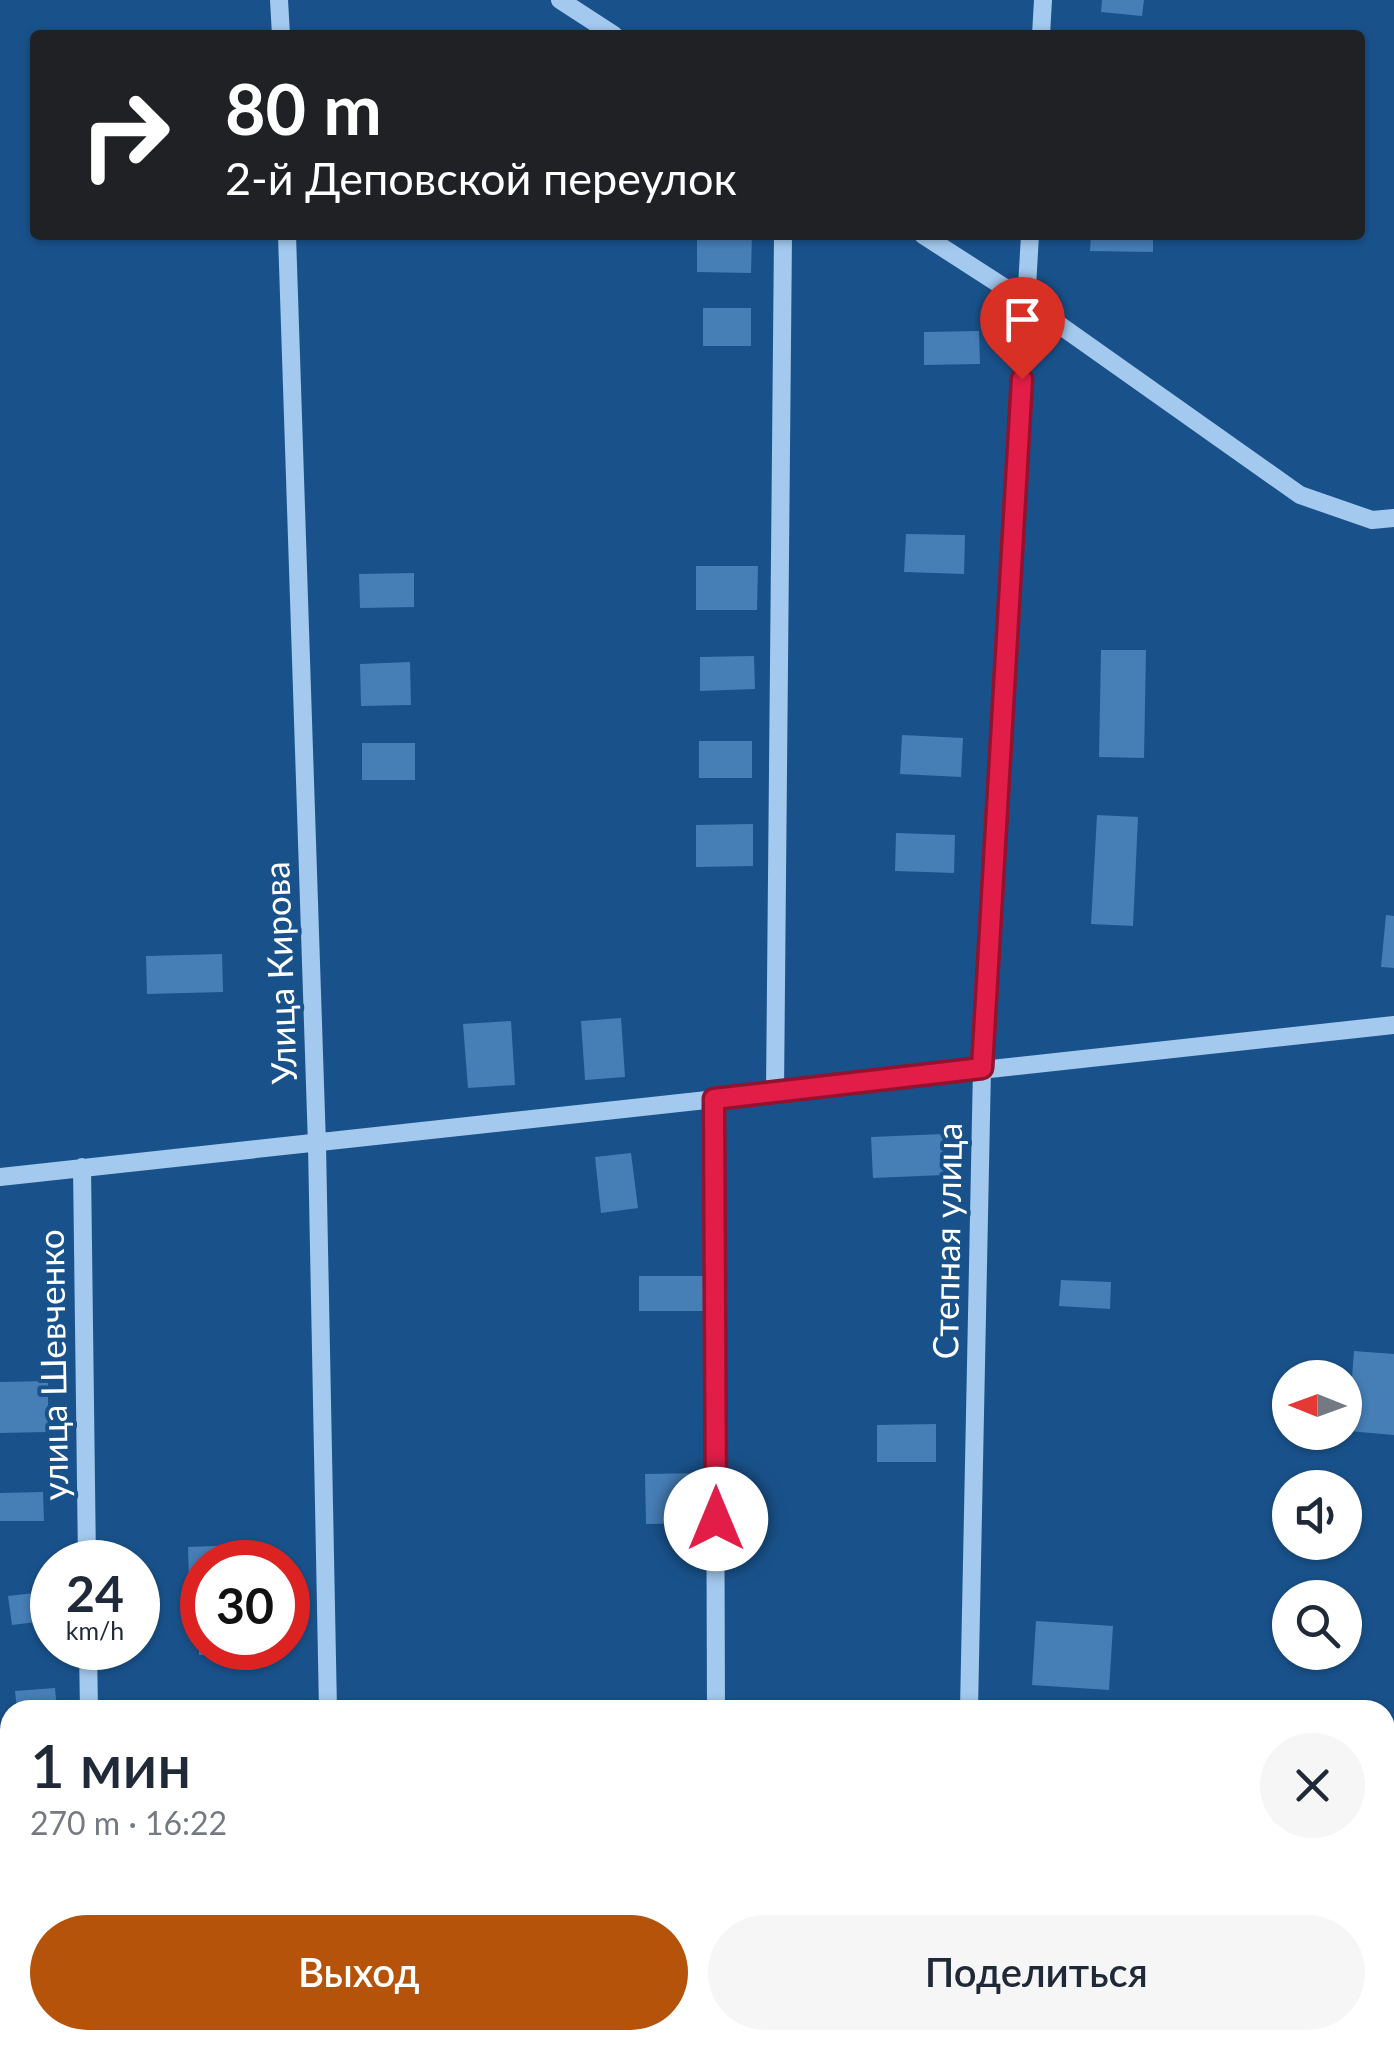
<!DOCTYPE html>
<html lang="ru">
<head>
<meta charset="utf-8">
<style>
  body { margin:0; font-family:Lato,sans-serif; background:#f6f6f7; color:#1f2937; height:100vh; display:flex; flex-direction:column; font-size:38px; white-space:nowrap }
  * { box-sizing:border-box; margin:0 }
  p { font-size:32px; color:#747a83 }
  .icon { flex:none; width:55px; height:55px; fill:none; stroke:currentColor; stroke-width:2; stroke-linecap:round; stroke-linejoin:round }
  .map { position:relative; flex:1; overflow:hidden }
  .panel { position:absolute; left:0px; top:1700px; width:1395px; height:350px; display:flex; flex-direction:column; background:#fff; border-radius:30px 30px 0 0; box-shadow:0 2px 8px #0004 }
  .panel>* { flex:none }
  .top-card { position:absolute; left:30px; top:30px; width:1335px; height:210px; border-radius:10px; box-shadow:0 2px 8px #0004; background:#202124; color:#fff; overflow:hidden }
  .needle { width:65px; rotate:271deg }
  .controls { position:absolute; left:1272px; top:1360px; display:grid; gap:20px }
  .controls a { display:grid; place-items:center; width:90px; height:90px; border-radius:50%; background:#fff; box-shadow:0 2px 8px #0004; font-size:50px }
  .speed { position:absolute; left:30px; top:1540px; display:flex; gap:20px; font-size:50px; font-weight:700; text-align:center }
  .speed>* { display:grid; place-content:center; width:130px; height:130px; border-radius:50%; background:#fff; box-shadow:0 2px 8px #0004; line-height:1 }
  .speed small { font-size:25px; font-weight:400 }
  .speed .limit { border:15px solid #d22; background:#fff; color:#111 }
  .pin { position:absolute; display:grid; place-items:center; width:85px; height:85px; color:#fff; margin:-102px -42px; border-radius:50% 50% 50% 0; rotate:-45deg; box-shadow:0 0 10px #0007 }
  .pin .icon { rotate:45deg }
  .me { position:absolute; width:110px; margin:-55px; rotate:0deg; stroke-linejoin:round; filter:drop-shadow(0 0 8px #0008) }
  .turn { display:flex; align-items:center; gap:35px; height:210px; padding:0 30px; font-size:45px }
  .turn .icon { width:130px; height:130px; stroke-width:2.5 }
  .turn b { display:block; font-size:70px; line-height:85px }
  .round { display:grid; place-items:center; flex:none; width:105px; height:105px; border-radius:52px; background:#f6f6f7 }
  .head { display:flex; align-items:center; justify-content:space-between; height:170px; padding:0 30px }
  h1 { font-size:60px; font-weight:600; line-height:75px }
  .primary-button { display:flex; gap:20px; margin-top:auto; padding:20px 30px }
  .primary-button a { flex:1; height:115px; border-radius:60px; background:#b45309; color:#fff; font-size:40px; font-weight:600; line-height:115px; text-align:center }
  .primary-button a+a { background:#f6f6f7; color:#1f2937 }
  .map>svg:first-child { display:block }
  .building { fill:#467eb6 }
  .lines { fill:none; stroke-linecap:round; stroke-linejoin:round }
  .minor { stroke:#a3c9ee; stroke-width:18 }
  .route-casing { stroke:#92132f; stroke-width:25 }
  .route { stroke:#e11d48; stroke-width:18 }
  .labels { text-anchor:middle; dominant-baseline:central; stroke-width:8; stroke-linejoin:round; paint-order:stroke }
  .street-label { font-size:35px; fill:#fff; stroke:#19528b }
</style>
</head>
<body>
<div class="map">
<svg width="1394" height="2050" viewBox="0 0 1394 2050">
  <rect width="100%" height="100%" fill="#19528b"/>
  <path class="building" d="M 1102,0 L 1144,0 L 1142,16 L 1101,12 Z
    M 697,235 L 752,235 L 751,273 L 697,272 Z
    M 1091,235 L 1153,235 L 1153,252 L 1090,251 Z
    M 703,308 L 751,308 L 751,346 L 703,346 Z
    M 979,331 L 980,364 L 924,365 L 924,332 Z
    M 906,534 L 965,535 L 964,574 L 904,572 Z
    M 696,566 L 758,566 L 757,610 L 696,610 Z
    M 414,573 L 414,607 L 360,608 L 359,574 Z
    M 1101,650 L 1146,650 L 1144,758 L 1099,757 Z
    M 754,656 L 755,689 L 700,691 L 700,657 Z
    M 410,662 L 411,705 L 361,706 L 360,664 Z
    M 902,735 L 963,738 L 961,777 L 900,774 Z
    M 699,741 L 752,741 L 752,778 L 699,778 Z
    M 362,743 L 415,743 L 415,780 L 362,780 Z
    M 1097,815 L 1138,817 L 1133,926 L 1091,924 Z
    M 753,824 L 753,866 L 696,867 L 696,825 Z
    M 896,833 L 955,835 L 954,873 L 895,871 Z
    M 1386,915 L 1394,916 L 1394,968 L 1381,967 Z
    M 222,954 L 223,992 L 147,994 L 146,956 Z
    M 621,1018 L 625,1077 L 585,1080 L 581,1021 Z
    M 511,1021 L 515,1085 L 468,1088 L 463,1024 Z
    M 943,1134 L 944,1175 L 873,1178 L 871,1137 Z
    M 631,1153 L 638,1208 L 601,1213 L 595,1157 Z
    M 639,1276 L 703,1276 L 704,1311 L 639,1311 Z
    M 1061,1280 L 1111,1282 L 1110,1309 L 1059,1306 Z
    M 1354,1351 L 1394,1354 L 1394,1435 L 1348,1431 Z
    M 48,1381 L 48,1432 L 0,1433 L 0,1382 Z
    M 936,1424 L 936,1462 L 877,1462 L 877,1425 Z
    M 705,1473 L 706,1523 L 646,1524 L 645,1474 Z
    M 43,1492 L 44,1521 L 0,1521 L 0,1493 Z
    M 242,1545 L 242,1562 L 202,1562 L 202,1582 L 189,1582 L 188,1547 Z
    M 52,1591 L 52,1620 L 12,1625 L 8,1596 Z
    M 1036,1621 L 1113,1626 L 1109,1690 L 1032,1685 Z
    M 199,1630 L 202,1648 L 241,1648 L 241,1655 L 199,1655 Z
    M 55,1688 L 57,1710 L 17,1710 L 15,1691 Z"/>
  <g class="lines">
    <path class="minor" d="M 279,0 L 281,35
      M 560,0 L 614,35
      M 1041,35 L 1043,0
      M 287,235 L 317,1145 L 328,1710
      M 923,235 L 1027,302 L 1300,495 L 1372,520 L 1394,518
      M 775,1092 L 783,235
      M 714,1099 L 716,1710
      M 82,1167 L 87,1562
      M 0,1177 L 1394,1025
      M 88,1648 L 89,1710
      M 969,1710 L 982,1068 L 1030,235
      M 1385,1828 L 1394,1827
      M 0,1924 L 10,1924
      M 95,2040 L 95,2050
      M 335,2040 L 335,2050
      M 957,2050 L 957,2040"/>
  </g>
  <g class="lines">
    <defs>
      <path id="route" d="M 716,1519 L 714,1099 L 982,1068 L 1022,379"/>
    </defs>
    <use href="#route" class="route-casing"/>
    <use href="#route" class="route"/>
  </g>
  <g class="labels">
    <g class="street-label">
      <text transform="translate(279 973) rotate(-92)">Улица Кирова</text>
      <text transform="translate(946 1241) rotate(-89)">Степная улица</text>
      <text transform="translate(52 1365) rotate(-91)">улица Шевченко</text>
    </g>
  </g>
</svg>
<div class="controls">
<a><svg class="needle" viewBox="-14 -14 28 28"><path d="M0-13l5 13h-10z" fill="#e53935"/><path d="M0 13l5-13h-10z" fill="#747a83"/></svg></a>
<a><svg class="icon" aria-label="sound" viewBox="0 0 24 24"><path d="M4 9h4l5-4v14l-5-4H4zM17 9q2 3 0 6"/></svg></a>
<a><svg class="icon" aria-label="search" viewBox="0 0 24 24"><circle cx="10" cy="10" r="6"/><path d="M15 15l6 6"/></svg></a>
</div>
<div class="speed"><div>24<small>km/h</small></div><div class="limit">30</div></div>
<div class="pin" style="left:1022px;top:379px;background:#d93025"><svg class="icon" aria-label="arrive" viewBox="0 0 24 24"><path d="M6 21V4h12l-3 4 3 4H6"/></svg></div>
<svg class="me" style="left:716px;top:1519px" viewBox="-20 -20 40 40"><circle r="19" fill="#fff"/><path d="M0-13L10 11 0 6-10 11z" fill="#e11d48"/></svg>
<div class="top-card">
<div class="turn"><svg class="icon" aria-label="right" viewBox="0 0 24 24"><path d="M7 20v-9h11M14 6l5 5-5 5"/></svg><div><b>80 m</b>2-й Деповской переулок</div></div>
</div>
<section class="panel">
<div class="head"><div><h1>1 мин</h1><p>270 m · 16:22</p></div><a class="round"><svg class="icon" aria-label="close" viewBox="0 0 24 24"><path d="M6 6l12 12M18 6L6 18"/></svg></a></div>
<div class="primary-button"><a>Выход</a><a>Поделиться</a></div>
</section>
</div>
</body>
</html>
